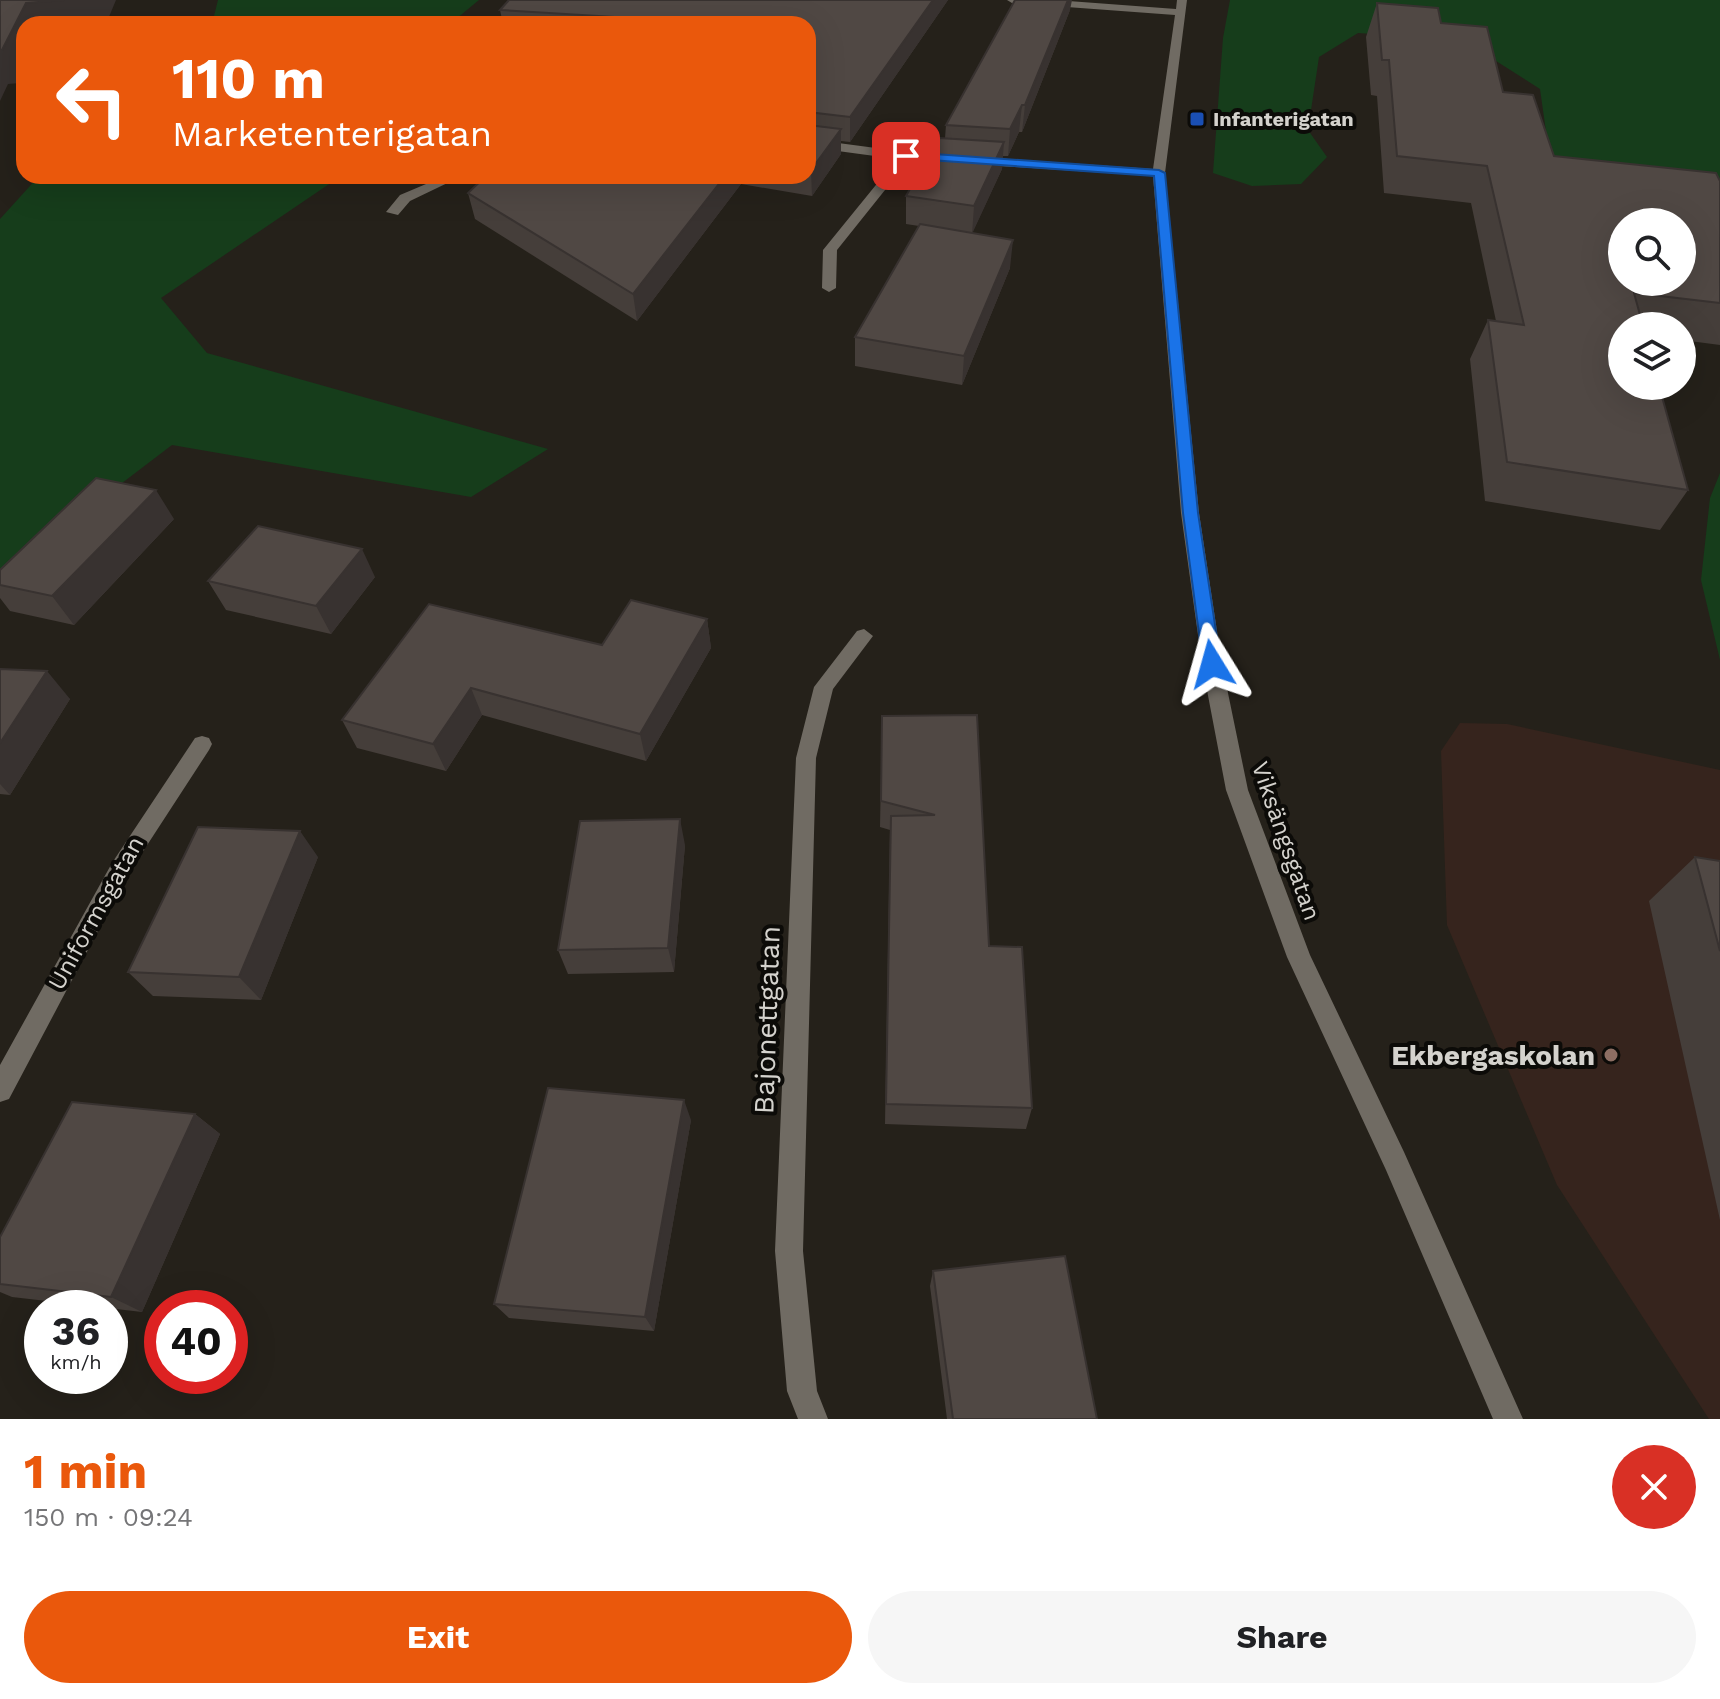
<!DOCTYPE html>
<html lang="en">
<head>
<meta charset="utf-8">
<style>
  body { margin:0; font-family:"Work Sans",sans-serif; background:#f6f6f6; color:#202124; height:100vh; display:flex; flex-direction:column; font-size:30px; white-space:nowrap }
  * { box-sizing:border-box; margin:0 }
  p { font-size:26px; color:#757577 }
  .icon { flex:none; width:44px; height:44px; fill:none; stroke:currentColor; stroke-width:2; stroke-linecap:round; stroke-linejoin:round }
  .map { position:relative; height:1419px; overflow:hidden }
  .sheet { display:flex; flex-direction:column; background:#fff; flex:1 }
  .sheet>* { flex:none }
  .hud { position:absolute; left:16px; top:16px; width:800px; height:168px; border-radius:24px; box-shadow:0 8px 32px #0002; background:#ea580c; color:#fff; overflow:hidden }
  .buttons { position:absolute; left:1608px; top:208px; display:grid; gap:16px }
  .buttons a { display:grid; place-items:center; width:88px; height:88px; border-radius:50%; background:#fff; box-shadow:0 8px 32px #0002; font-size:40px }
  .speed { position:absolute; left:24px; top:1290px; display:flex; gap:16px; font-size:40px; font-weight:700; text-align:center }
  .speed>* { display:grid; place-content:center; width:104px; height:104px; border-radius:50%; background:#fff; box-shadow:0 8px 32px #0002; line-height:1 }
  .speed small { font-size:20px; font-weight:400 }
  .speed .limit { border:12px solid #d22; background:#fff; color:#111 }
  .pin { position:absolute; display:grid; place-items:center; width:68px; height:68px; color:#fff; margin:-34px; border-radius:16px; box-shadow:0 4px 12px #0006 }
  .me { position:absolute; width:88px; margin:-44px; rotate:352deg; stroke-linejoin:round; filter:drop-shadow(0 0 6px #0008) }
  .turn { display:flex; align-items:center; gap:28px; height:168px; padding:0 24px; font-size:36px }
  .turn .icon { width:104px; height:104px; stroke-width:2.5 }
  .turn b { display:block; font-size:56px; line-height:68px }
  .round { display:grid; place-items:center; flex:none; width:84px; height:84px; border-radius:42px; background:#f6f6f6 }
  .summary { display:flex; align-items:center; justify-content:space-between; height:136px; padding:0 24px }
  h1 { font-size:48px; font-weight:700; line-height:60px; color:#ea580c }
  .primary-button { display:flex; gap:16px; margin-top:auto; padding:16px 24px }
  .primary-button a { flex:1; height:92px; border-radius:48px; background:#ea580c; color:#fff; font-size:32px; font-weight:700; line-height:92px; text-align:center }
  .primary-button a+a { background:#f6f6f6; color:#202124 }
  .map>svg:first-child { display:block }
  .education { fill:#36241d }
  .green { fill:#163d1b }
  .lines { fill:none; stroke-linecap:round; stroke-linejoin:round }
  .minor { fill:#706b63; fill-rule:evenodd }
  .wall { fill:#453e3a }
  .shaded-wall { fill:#383230 }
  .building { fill:#504844; stroke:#383230; stroke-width:2; fill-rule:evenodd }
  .route { fill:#1a73e8; stroke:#114b97; stroke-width:2 }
  .transit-dot { fill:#1a4fb4; stroke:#0c0b08; stroke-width:3 }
  .education-dot { fill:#8d6e63; stroke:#0c0b08; stroke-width:3 }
  .labels { text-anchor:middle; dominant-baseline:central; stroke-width:8; stroke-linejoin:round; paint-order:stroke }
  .far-poi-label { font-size:20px; font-weight:bold; fill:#d4d2cd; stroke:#0c0b08; text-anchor:start }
  .street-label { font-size:24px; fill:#d4d2cd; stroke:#0c0b08 }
  .near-street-label { font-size:28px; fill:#d4d2cd; stroke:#0c0b08 }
  .near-poi-label { font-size:28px; font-weight:bold; fill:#d4d2cd; stroke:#0c0b08; text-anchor:end }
</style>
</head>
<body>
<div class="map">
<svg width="1720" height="1419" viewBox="0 0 1720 1419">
  <rect width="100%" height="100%" fill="#25211a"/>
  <path class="education" d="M 1460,723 L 1507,724 L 1720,770 L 1720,1419 L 1709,1419 L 1557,1185 L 1447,925 L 1441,751 Z"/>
  <path class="green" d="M 218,0 L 479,0 L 456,19 L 461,24 L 212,24 Z
    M 1230,0 L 1720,0 L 1720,227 L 1555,195 L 1540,89 L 1463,40 L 1358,33 L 1319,57 L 1308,130 L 1327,157 L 1301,184 L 1252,186 L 1213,173 L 1223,38 Z
    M 39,176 L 341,176 L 161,298 L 207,353 L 548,449 L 471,497 L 172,445 L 0,576 L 0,219 Z
    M 1720,473 L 1720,660 L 1701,580 L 1710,498 Z"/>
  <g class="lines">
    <path class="minor" d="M 1007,0 L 1055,0 L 1176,9 L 1177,0 L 1187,0 L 1165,173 L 1199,513 L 1222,664 L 1248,790 L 1310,955 L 1404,1152 L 1523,1419 L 1493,1419 L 1386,1170 L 1287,957 L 1226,790 L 1202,664 L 1181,513 L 1153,176 L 909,160 L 837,250 L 836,288 L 829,292 L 822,288 L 823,250 L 897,159 L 808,147 L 808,139 L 906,152 L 1153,169 L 1175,15 L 1012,3 Z
      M 445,176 L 462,176 L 410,201 L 398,215 L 386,212 L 400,195 Z
      M 864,629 L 873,636 L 833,689 L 816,758 L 803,1251 L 817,1391 L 828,1419 L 798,1419 L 787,1391 L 775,1251 L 796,758 L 814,687 L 857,631 Z
      M 202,736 L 209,738 L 212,744 L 209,750 L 127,876 L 9,1099 L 0,1102 L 0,1065 L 112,863 L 195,738 Z"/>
  </g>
  <path class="wall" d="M 509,0 L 948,0 L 850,142 L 841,141 L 841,154 L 812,196 L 741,184 L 637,321 L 475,219 L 468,193 L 486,176 L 808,176 L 808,24 L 503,24 L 500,10 Z
    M 1377,3 L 1441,23 L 1503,92 L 1554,156 L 1720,181 L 1720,345 L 1682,340 L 1682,326 L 1622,326 L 1688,490 L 1660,530 L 1485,501 L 1470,359 L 1488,320 L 1496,321 L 1471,203 L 1384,193 L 1377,96 L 1371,95 L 1366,37 Z
    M 1070,10 L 1022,132 L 1019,132 L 1008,156 L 1003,156 L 1002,169 L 972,233 L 1010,268 L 962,385 L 855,366 L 855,337 L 919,226 L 906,224 L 906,196 L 945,138 L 946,125 Z
    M 174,519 L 74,625 L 10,611 L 0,598 L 0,570 Z
    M 375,577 L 331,634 L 226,610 L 208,581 Z
    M 707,619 L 711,648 L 646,761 L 482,715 L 446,771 L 357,748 L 342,720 L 602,645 Z
    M 0,669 L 70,699 L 10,795 L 0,794 Z
    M 977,715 L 989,946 L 1032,1108 L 1026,1129 L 885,1124 L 890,830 L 880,827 L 882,716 Z
    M 685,845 L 674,972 L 568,974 L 558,950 Z
    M 318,857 L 261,1000 L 153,996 L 128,972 Z
    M 1695,857 L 1720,861 L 1720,1220 L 1649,901 Z
    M 195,1114 L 220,1134 L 142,1312 L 12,1297 L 0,1292 L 0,1237 Z
    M 691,1120 L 654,1331 L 509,1318 L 494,1304 Z
    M 933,1271 L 1097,1419 L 947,1419 L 930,1286 Z"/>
  <path class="shaded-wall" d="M 64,0 L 116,0 L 106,24 L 24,24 L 24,74 L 20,83 L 8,84 L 0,101 L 0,50 L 26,3 Z
    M 933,0 L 948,0 L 850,142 L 850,117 Z
    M 1068,0 L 1072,0 L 1070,10 L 1022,132 L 1025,105 Z
    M 1022,105 L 1019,132 L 1008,156 L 1010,129 Z
    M 841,129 L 841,154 L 812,196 L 811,170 Z
    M 1004,142 L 1002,169 L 972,234 L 974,206 Z
    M 725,176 L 740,176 L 741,184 L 637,321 L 633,294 Z
    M 1013,240 L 1010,268 L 962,385 L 964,356 Z
    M 156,490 L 174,519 L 74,625 L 52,596 Z
    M 362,549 L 375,577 L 331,634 L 316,606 Z
    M 707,619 L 711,648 L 646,761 L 640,734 Z
    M 47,671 L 70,699 L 10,795 L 0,784 L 0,743 Z
    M 471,688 L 482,715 L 446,771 L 433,744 Z
    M 680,819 L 685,845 L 674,972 L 668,948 Z
    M 300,831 L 318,857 L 261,1000 L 239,977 Z
    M 684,1100 L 691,1120 L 654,1331 L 645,1317 Z
    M 195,1114 L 220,1134 L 142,1312 L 111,1297 Z"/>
  <path class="building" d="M 0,0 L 64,0 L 26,3 L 2,50 L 0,50 Z
    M 509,0 L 933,0 L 850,117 L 808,112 L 808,24 L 644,24 L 649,19 L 500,10 Z
    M 1015,0 L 1068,0 L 1025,105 L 1022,105 L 1010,129 L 946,125 Z
    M 1377,3 L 1438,8 L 1441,23 L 1487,27 L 1503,92 L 1533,95 L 1554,156 L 1716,173 L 1720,181 L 1720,303 L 1634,293 L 1643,326 L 1622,326 L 1622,386 L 1659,386 L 1688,490 L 1507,462 L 1488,320 L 1524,325 L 1487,166 L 1397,156 L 1389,60 L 1382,60 ZM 1622,222 L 1682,222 L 1682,282 L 1622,282 Z
    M 808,125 L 841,129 L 811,170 L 808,170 Z
    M 939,138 L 1004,142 L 974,206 L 906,196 Z
    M 486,176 L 725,176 L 633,294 L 468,193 Z
    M 920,224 L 1013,240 L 964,356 L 855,337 Z
    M 96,478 L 156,490 L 52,596 L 0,585 L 0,570 Z
    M 258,526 L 362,549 L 316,606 L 208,581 Z
    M 631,600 L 707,619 L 640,734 L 471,688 L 433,744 L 342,720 L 429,604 L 602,645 Z
    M 0,669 L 47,671 L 0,743 Z
    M 977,715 L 989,946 L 1022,947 L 1032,1108 L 886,1104 L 891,816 L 935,815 L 881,801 L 882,716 Z
    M 680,819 L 668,948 L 558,950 L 580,821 Z
    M 198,827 L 300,831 L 239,977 L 128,972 Z
    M 1695,857 L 1720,861 L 1720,951 Z
    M 548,1088 L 684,1100 L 645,1317 L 494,1304 Z
    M 72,1102 L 195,1114 L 111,1297 L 0,1284 L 0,1237 Z
    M 1065,1256 L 1097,1419 L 953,1419 L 933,1271 Z"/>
  <path class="route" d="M 906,152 L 1159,170 L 1165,173 L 1198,513 L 1221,664 L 1218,669 L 1212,671 L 1203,664 L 1183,513 L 1154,176 L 902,158 L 902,153 Z"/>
  <rect class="transit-dot" x="1189" y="111" width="16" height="16" rx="4"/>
  <circle class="education-dot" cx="1611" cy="1055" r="8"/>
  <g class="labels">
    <g class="far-poi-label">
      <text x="1213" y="119">Infanterigatan</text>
    </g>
    <g class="street-label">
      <text transform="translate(1286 841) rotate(71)">Viksängsgatan</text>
      <text transform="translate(96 913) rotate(-61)">Uniformsgatan</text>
    </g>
    <g class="near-street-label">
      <text transform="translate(767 1020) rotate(-88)">Bajonettgatan</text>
    </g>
    <g class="near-poi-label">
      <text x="1595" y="1055">Ekbergaskolan</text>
    </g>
  </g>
</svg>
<div class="buttons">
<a><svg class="icon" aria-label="search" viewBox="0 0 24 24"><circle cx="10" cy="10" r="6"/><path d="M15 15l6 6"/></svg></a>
<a><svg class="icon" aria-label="layers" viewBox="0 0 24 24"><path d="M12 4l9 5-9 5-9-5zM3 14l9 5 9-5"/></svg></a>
</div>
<div class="speed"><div>36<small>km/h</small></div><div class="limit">40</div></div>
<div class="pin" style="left:906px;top:156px;background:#d93025"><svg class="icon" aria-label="arrive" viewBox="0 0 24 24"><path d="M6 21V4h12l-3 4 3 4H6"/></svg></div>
<svg class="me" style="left:1212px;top:664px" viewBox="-20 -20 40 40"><path d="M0-17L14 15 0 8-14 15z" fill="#1a73e8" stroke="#fff" stroke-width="4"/></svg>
<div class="hud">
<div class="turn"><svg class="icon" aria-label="left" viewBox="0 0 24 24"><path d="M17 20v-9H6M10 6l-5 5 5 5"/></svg><div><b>110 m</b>Marketenterigatan</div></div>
</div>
</div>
<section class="sheet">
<div class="summary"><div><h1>1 min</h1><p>150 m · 09:24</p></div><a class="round" style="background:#d93025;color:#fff"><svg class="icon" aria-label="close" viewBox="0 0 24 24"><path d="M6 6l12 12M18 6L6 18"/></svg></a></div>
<div class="primary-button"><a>Exit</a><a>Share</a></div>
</section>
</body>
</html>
